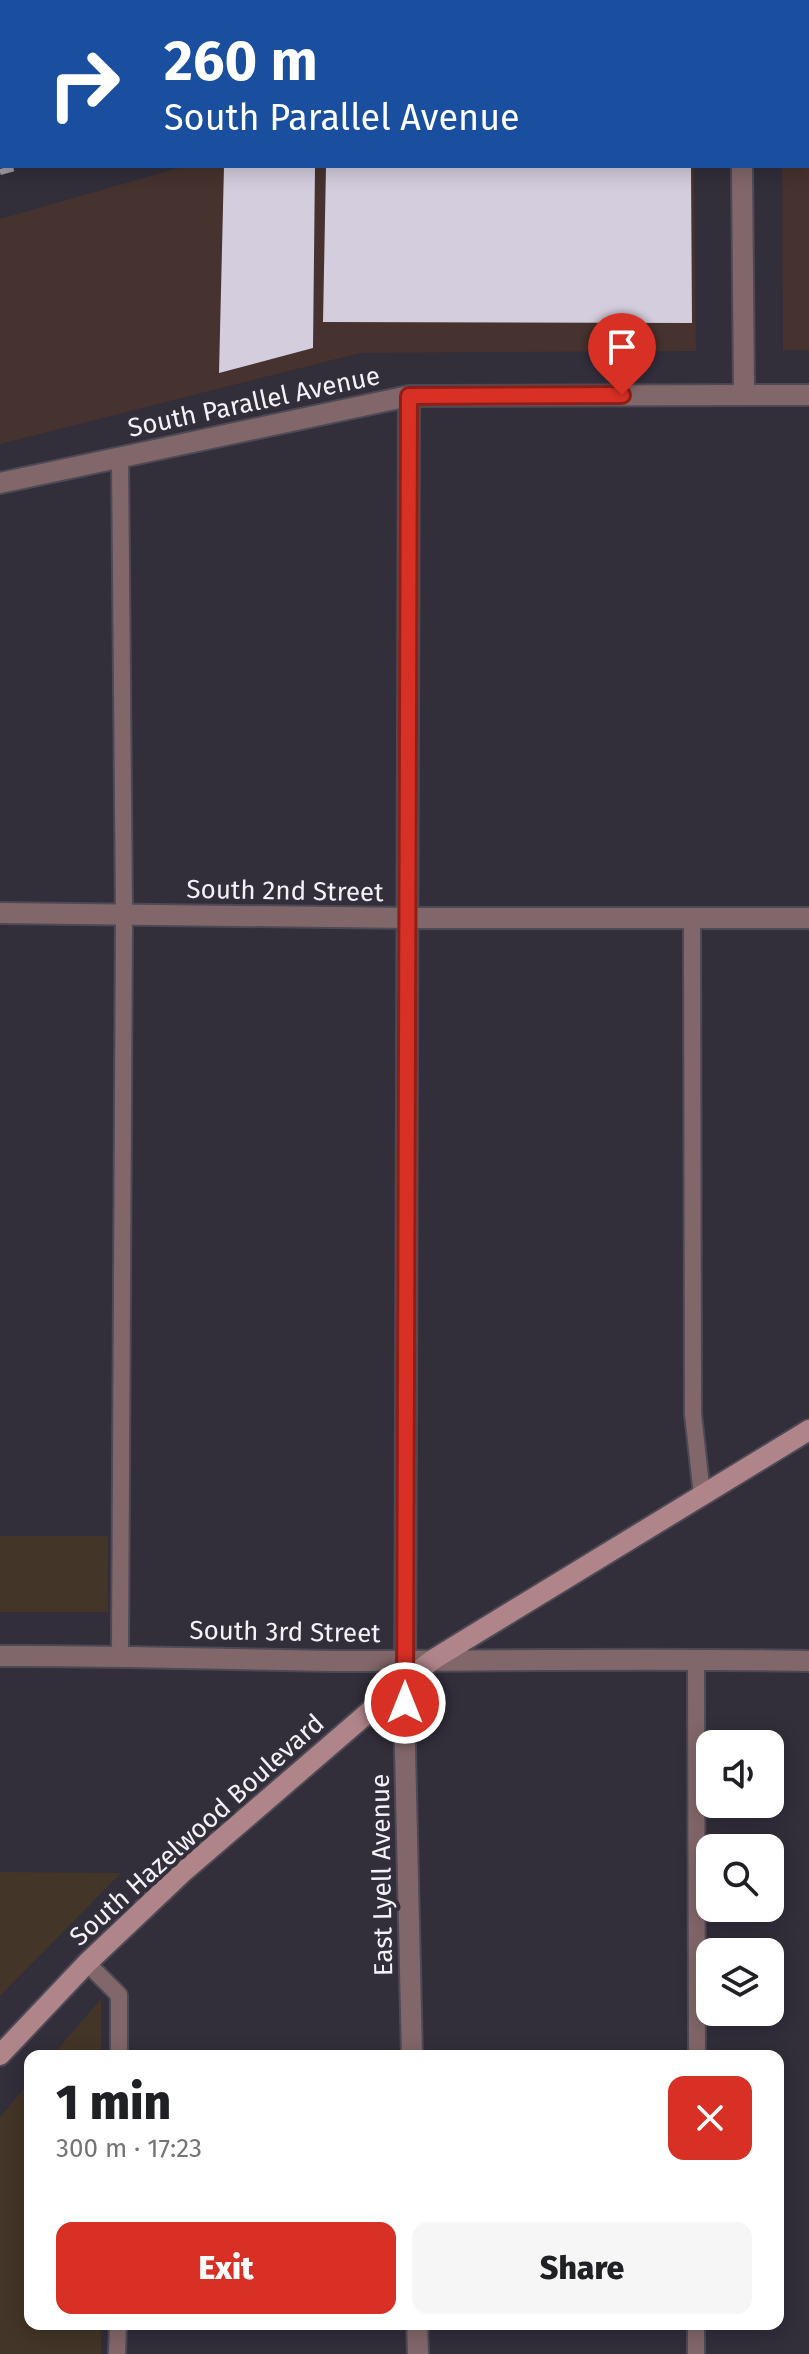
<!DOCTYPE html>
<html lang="en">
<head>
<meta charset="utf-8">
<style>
  body { margin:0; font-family:"Fira Sans",sans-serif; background:#f6f6f6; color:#202124; height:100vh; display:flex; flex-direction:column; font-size:30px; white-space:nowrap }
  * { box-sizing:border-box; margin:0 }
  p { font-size:26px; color:#757577 }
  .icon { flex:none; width:44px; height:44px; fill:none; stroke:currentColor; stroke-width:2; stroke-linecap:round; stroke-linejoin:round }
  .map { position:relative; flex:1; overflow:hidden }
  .drawer { position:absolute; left:24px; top:2050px; width:760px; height:280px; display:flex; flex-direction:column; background:#fff; border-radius:16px; box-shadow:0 4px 20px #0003 }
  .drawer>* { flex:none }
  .banner { position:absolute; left:0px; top:0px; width:810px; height:168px; box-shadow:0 4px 20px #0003; background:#1a4fa0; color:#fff; overflow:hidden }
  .buttons { position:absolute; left:696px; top:1730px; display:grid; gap:16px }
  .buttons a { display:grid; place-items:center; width:88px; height:88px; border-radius:16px; background:#fff; box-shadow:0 4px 20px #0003; font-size:40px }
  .pin { position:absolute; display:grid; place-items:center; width:68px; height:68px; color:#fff; margin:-82px -34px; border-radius:50% 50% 50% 0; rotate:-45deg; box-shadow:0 0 8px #0007 }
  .pin .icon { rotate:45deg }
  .me { position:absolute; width:88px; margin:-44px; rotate:0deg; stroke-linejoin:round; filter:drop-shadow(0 0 6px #0008) }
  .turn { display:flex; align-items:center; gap:28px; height:168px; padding:0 32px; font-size:36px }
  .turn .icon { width:104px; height:104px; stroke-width:2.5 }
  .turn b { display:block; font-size:56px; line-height:68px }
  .round { display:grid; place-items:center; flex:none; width:84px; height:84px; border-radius:16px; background:#f6f6f6 }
  .summary { display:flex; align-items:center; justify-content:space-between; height:136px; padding:0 32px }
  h1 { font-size:48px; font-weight:800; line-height:60px }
  .primary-button { display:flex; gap:16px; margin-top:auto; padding:16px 32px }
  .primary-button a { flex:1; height:92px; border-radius:16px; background:#d93025; color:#fff; font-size:32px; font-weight:800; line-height:92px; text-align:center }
  .primary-button a+a { background:#f6f6f6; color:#202124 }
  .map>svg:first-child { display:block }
  .commercial { fill:#433527 }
  .industrial { fill:#46322e }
  .building { fill:#d3cddd }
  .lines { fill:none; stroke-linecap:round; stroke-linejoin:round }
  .lane-casing { stroke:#4d4955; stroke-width:20 }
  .street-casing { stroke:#4d4955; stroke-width:24 }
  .secondary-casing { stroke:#4d4955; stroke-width:24 }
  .lane { stroke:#82676a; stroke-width:16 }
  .street { stroke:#82676a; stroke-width:20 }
  .secondary { stroke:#b0858a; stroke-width:20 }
  .rail { stroke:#9c99a2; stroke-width:6; stroke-dasharray:14 14; stroke-linecap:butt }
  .route-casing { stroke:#8d1f18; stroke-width:20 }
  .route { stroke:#d93025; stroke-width:14 }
  .labels { text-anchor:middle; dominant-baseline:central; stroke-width:8; stroke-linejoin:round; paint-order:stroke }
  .street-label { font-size:26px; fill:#f4f1f9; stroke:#322e3a }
</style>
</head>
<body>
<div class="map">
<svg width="809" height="2354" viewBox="0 0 809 2354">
  <rect width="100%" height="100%" fill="#322e3a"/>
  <path class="commercial" d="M 0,1536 L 108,1536 L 108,1612 L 0,1612 Z
    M 0,1872 L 121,1873 L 0,1996 Z
    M 101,1999 L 101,2056 L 52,2056 Z
    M 30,2082 L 30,2324 L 101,2324 L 101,2354 L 0,2354 L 0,2117 Z"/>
  <path class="industrial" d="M 0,0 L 206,0 L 2,2 L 0,81 Z
    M 529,0 L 791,0 L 526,2 Z
    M 809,156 L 809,350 L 783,350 L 782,166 L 808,166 Z
    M 186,166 L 694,166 L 696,351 L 360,353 L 0,444 L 0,219 Z"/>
  <path class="building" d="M 224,166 L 315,166 L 313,348 L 219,373 Z
    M 326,166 L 691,168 L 692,323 L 323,322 Z"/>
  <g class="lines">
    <defs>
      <path id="lane" d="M 692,918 L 693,1414 L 702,1495
        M 120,1655 L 124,915 L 120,456
        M 696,1659 L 697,2056
        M 87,1963 L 119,1995 L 119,2056
        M 117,2354 L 118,2324
        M 696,2354 L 696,2324"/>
      <path id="street" d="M 808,31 L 809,30
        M 742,166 L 744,394
        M 409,396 L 405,1749 L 412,2056
        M 0,483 L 409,396 L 809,395
        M 0,913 L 409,918 L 809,918
        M 0,1656 C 116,1655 231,1660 347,1661 C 501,1661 655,1658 809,1661
        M 417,2324 L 418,2354"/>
      <path id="secondary" d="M 0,2055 L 87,1963 L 182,1873 L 406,1680 L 434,1659 L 809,1430"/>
    </defs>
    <use href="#lane" class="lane-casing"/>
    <use href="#street" class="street-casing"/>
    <use href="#secondary" class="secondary-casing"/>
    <use href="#lane" class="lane"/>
    <use href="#street" class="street"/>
    <use href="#secondary" class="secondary"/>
    <path class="rail" d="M 376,2 L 380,0
      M 424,2 L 428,0
      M 0,150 L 2,150
      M 0,172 L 22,166"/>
  </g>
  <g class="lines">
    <defs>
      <path id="route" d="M 405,1703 L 409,396 L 622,395"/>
    </defs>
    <use href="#route" class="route-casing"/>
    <use href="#route" class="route"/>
  </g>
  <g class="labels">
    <g class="street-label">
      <text transform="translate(254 402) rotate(-12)">South Parallel Avenue</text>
      <text transform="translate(285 891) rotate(1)">South 2nd Street</text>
      <text transform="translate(285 1632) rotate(1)">South 3rd Street</text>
      <text transform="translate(197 1830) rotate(-42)">South Hazelwood Boulevard</text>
      <text transform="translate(382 1875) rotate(-91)">East Lyell Avenue</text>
    </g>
  </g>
</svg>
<div class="buttons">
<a><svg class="icon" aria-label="sound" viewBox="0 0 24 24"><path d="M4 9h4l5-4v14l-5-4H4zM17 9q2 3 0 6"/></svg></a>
<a><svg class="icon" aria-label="search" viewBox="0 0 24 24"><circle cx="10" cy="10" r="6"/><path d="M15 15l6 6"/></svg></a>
<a><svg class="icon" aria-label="layers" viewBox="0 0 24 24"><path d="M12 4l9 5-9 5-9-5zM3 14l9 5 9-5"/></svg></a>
</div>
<div class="pin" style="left:622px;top:395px;background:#d93025"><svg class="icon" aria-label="arrive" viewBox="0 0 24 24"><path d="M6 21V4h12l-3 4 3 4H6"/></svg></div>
<svg class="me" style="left:405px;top:1703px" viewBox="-20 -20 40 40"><circle r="17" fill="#d93025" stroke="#fff" stroke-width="3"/><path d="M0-11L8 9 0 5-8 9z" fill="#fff"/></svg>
<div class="banner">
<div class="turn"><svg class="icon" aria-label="right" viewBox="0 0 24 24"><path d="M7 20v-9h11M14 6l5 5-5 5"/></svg><div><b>260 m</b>South Parallel Avenue</div></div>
</div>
<section class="drawer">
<div class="summary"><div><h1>1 min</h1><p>300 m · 17:23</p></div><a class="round" style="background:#d93025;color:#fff"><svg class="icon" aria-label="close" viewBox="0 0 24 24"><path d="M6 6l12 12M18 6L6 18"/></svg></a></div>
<div class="primary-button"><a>Exit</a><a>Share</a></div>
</section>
</div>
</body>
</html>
